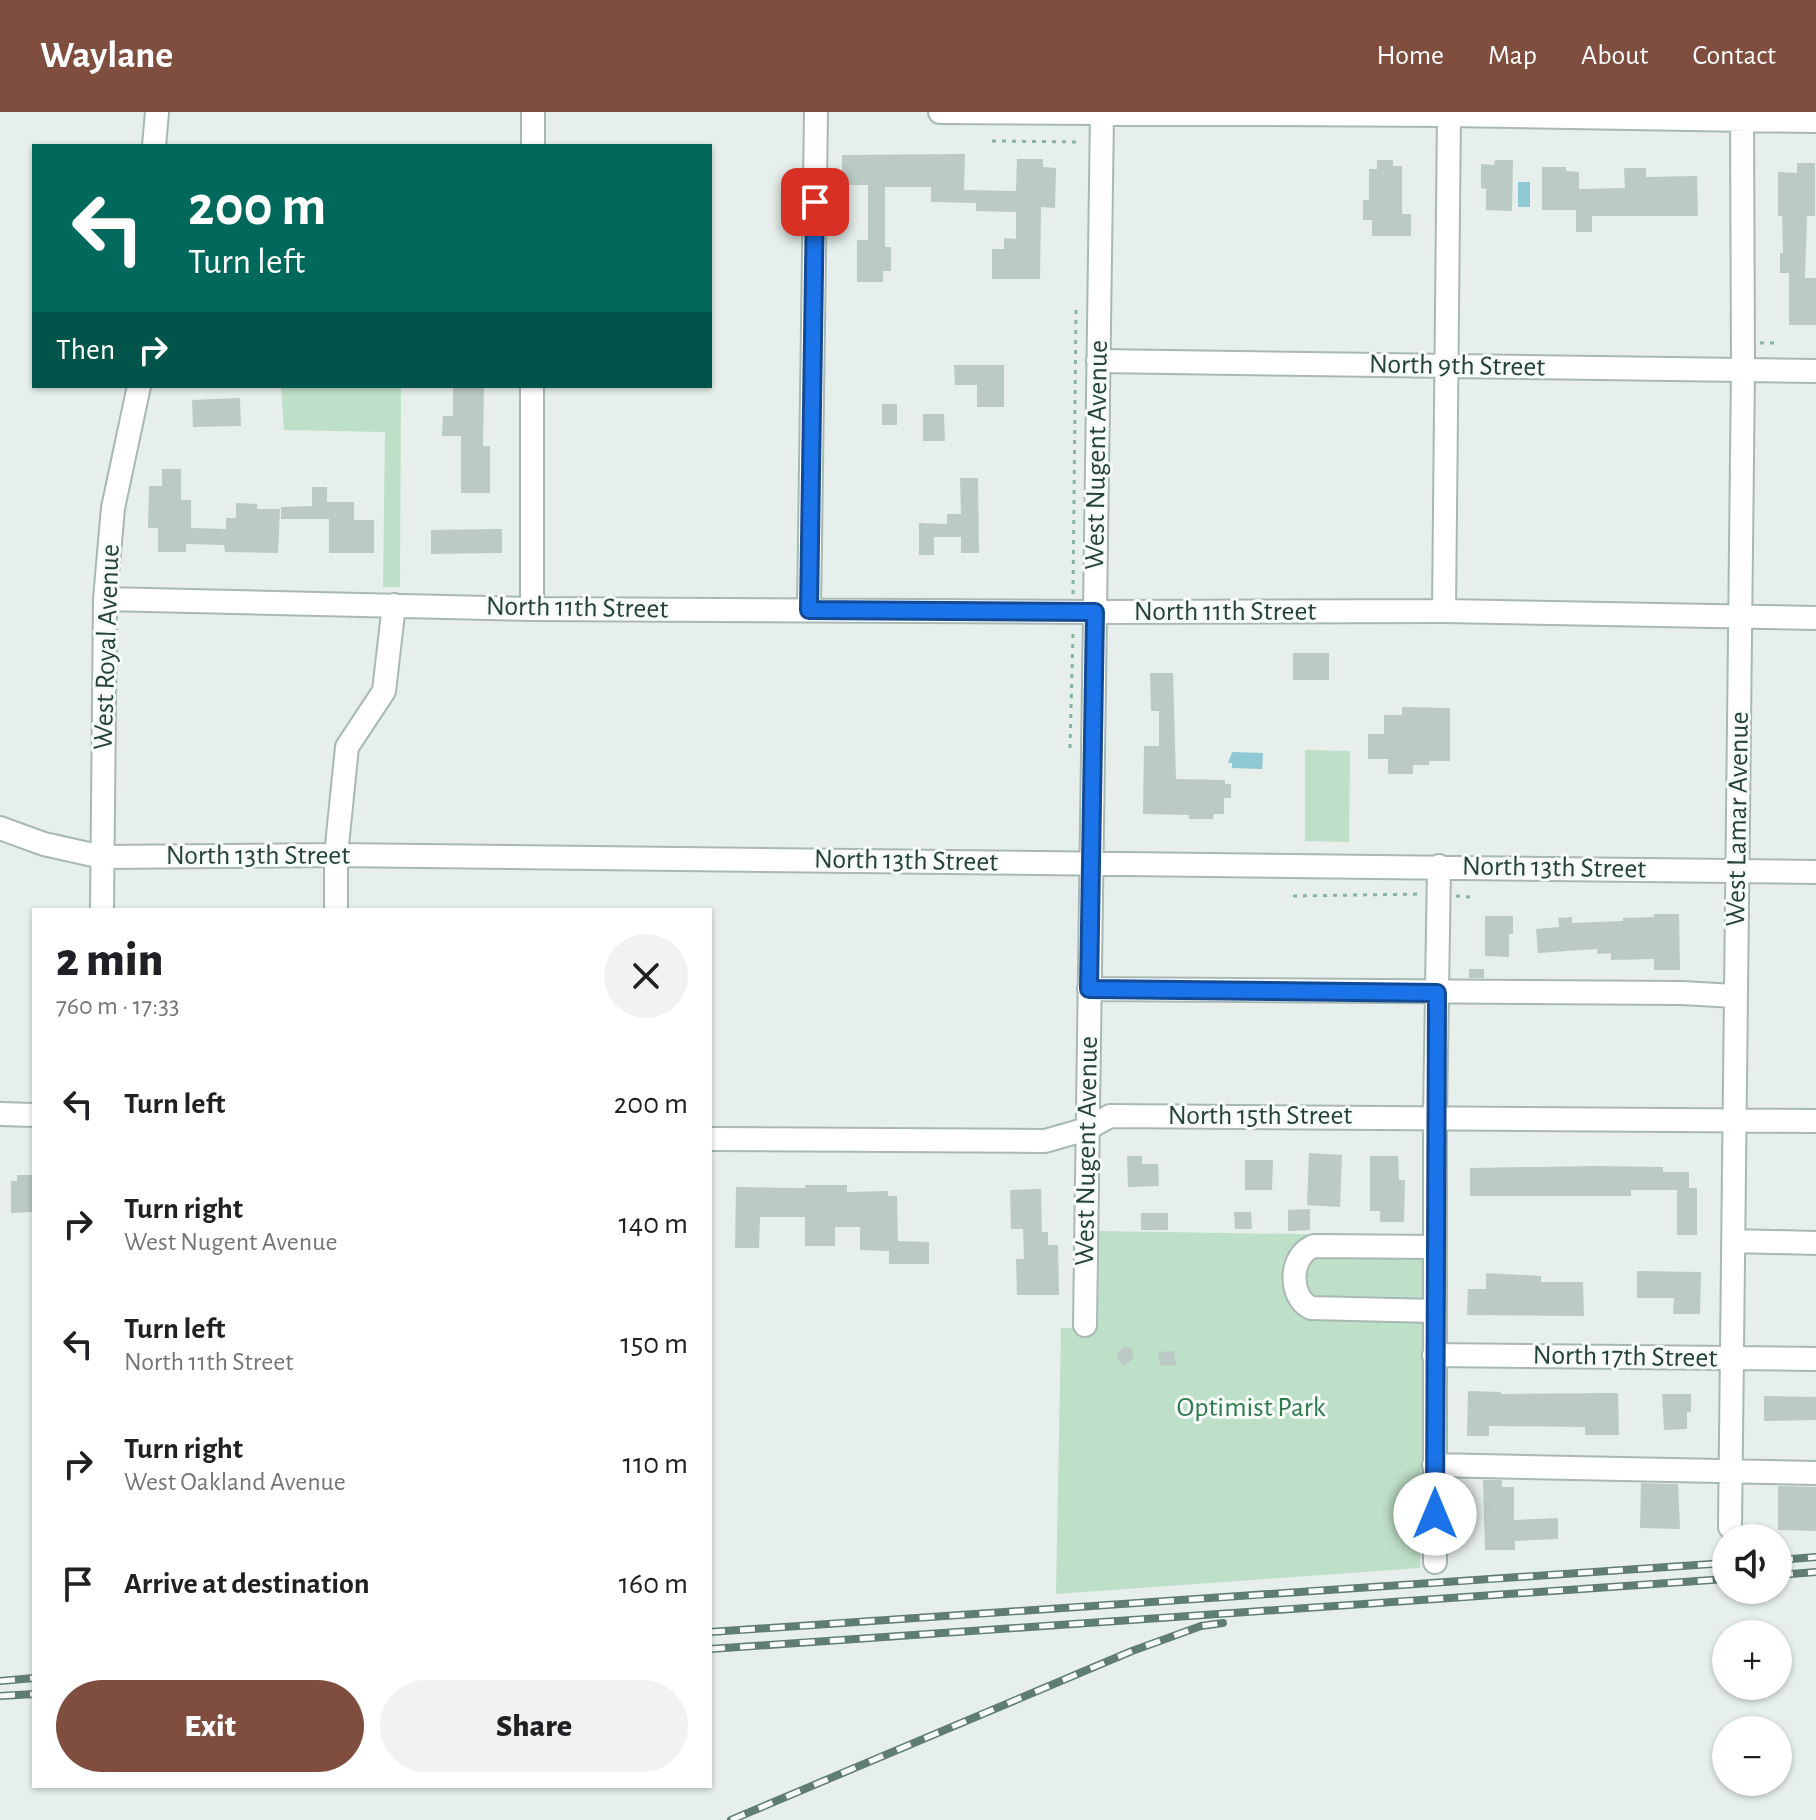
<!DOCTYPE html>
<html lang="en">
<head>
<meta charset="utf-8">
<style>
  body { margin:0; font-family:"Alegreya Sans",sans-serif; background:#f2f2f2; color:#202124; height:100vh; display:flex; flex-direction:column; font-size:30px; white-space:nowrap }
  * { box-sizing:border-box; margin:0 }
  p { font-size:26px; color:#757577 }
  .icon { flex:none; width:44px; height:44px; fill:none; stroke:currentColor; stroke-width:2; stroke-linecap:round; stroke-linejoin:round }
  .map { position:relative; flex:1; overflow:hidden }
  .panel { position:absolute; left:32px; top:796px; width:680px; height:880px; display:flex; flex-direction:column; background:#fff; border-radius:0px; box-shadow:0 2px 6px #0004 }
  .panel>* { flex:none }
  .hud { position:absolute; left:32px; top:32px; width:680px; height:244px; border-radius:0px; box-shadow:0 2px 6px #0004; background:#00695c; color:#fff; overflow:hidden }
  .fabs { position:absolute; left:1712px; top:1412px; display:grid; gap:16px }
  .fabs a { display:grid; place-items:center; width:80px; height:80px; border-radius:50%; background:#fff; box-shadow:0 2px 6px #0004; font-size:40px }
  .pin { position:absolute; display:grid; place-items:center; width:68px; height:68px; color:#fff; margin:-34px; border-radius:16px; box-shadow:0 4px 12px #0006 }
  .me { position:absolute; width:88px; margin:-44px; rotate:0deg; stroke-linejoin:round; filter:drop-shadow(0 0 6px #0008) }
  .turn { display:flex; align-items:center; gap:28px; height:168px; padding:0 24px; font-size:36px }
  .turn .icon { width:104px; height:104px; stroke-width:2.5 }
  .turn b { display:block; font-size:56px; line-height:68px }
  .then { display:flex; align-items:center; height:76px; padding:0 24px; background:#0003; gap:16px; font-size:30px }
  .round { display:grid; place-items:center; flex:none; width:84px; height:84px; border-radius:42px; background:#f2f2f2 }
  .summary { display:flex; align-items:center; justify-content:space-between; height:136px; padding:0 24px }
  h1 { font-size:48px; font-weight:800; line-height:60px }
  .primary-button { display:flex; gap:16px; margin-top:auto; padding:16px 24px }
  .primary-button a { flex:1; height:92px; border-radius:48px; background:#7f4e3f; color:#fff; font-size:32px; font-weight:800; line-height:92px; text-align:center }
  .primary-button a+a { background:#f2f2f2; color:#202124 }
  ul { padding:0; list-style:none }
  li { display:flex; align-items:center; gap:24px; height:120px; padding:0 24px }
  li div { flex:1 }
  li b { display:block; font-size:30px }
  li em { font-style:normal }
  header { display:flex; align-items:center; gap:48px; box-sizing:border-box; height:112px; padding:0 40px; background:#7f4e3f; color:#fff }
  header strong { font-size:38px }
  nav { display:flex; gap:44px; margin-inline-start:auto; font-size:28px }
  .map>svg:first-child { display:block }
  .green { fill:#bfe0c8 }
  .water { fill:#8ec9d4 }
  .building { fill:#bbcac4 }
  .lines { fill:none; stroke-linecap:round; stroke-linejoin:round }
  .minor-casing { stroke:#a8b8b2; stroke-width:26 }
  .path { stroke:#86b3a5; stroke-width:3; stroke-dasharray:4 6; stroke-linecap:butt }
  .minor { stroke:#fff; stroke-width:22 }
  .rail-casing { stroke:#5f7d75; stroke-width:8 }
  .rail { stroke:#f7fbf9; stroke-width:5; stroke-dasharray:15; stroke-linecap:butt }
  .route-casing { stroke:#114b97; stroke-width:20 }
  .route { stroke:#1a73e8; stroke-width:14 }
  .labels { text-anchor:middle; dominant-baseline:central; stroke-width:6; stroke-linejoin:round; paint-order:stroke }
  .street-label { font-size:28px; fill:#24423a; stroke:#f7fbf9 }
  .park-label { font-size:28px; fill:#2d7a4b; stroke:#f7fbf9 }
</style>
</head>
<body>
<header>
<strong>Waylane</strong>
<nav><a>Home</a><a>Map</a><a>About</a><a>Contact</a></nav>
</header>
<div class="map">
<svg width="1816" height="1708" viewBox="0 0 1816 1708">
  <rect width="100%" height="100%" fill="#e6efeb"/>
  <path class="green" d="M 281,274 L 401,274 L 400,475 L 383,475 L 385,320 L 284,318 Z
    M 1305,638 L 1350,639 L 1349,730 L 1305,729 Z
    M 1099,1119 L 1426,1124 L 1420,1456 L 1056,1482 L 1061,1216 L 1098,1217 Z"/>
  <path class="water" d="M 1518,70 L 1530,70 L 1530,95 L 1518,95 Z
    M 1232,640 L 1263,641 L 1262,657 L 1232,656 L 1232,651 L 1228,651 Z"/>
  <path class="building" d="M 965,42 L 964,78 L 1016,79 L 1017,47 L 1043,47 L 1043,55 L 1056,56 L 1055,96 L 1041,95 L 1040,167 L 992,167 L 992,137 L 1004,137 L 1004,126 L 1016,127 L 1016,100 L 976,99 L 976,91 L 931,90 L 931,75 L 885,75 L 885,135 L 891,135 L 891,159 L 883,159 L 883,170 L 857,170 L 857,128 L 868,128 L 868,73 L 842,73 L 842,43 Z
    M 1377,48 L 1393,48 L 1393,54 L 1402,54 L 1402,102 L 1411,102 L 1411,124 L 1372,124 L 1372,108 L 1363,108 L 1363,88 L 1369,88 L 1369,57 L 1377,57 Z
    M 1495,48 L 1513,48 L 1512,99 L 1486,98 L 1486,77 L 1481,76 L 1481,52 L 1494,53 Z
    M 1797,51 L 1815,51 L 1815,104 L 1807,104 L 1805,166 L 1816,166 L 1816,213 L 1789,213 L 1789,161 L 1780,161 L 1780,141 L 1783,141 L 1782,104 L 1778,104 L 1778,60 L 1797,61 Z
    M 1542,55 L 1566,55 L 1566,59 L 1579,60 L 1579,77 L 1625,76 L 1624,56 L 1646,56 L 1646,65 L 1697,64 L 1698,104 L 1592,104 L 1592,120 L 1576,120 L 1576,98 L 1542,98 Z
    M 954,253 L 1004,253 L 1004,295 L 977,295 L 977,273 L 955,273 Z
    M 453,274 L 484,274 L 483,334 L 490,334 L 490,381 L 461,381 L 461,324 L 442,324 L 443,304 L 453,304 Z
    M 240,286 L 241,314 L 193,315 L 192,288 Z
    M 882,292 L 897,292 L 897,313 L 882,313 Z
    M 923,302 L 944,302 L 945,329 L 923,329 Z
    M 162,357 L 181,357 L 181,388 L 191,388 L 191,416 L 226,417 L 226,406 L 236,406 L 236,391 L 257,392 L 257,397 L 280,397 L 278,441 L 225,440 L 224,433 L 186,432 L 186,440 L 158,440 L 158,416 L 148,416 L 149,374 L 162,374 Z
    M 960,366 L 978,366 L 979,441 L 961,441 L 961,425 L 934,425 L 934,443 L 919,443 L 919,411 L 947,412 L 947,402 L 961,402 Z
    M 312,375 L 327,375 L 327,390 L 354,390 L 354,408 L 374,408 L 374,441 L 329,441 L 329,407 L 281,407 L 281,395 L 312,394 Z
    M 502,417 L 502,441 L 431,442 L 431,418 Z
    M 1293,541 L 1329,541 L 1329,568 L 1293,568 Z
    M 1150,561 L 1173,561 L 1176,667 L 1225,668 L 1225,672 L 1231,672 L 1231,686 L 1224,686 L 1224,702 L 1214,702 L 1213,707 L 1189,707 L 1189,703 L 1143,702 L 1144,634 L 1159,634 L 1159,599 L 1151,599 Z
    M 1402,595 L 1450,596 L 1450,649 L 1429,649 L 1429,653 L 1413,653 L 1413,662 L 1388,662 L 1388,647 L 1368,647 L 1368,622 L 1384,622 L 1384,603 L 1402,603 Z
    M 1654,802 L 1679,802 L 1680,858 L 1654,858 L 1654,847 L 1611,848 L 1611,841 L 1597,842 L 1597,837 L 1538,841 L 1536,817 L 1559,815 L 1558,806 L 1572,805 L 1572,811 L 1623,809 L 1623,806 L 1654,805 Z
    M 1485,804 L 1513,804 L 1513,822 L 1509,822 L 1509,845 L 1485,844 Z
    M 1469,857 L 1484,857 L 1484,866 L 1469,866 Z
    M 1309,1041 L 1342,1043 L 1340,1095 L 1307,1093 Z
    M 1127,1044 L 1142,1044 L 1142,1052 L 1158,1052 L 1159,1074 L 1128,1075 Z
    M 1370,1044 L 1398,1044 L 1399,1068 L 1405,1068 L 1404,1110 L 1380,1110 L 1380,1099 L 1370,1099 Z
    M 1245,1048 L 1273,1048 L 1272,1078 L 1245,1078 Z
    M 1597,1054 L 1663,1055 L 1663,1060 L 1689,1060 L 1689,1076 L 1697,1076 L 1697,1123 L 1677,1123 L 1677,1078 L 1631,1078 L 1631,1084 L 1470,1084 L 1470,1056 Z
    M 17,1063 L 32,1063 L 34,1100 L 11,1101 L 11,1069 L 17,1069 Z
    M 805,1073 L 847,1073 L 847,1080 L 888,1079 L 888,1084 L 897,1084 L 898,1129 L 929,1130 L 929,1152 L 889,1152 L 889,1139 L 860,1138 L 860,1115 L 835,1115 L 835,1134 L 805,1134 L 805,1105 L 760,1105 L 759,1136 L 735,1136 L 736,1075 L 805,1076 Z
    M 1041,1077 L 1042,1120 L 1048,1120 L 1048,1133 L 1058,1133 L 1059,1183 L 1017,1183 L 1016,1147 L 1024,1147 L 1023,1117 L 1011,1117 L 1010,1078 Z
    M 1310,1097 L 1310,1118 L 1288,1119 L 1288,1098 Z
    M 1234,1100 L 1251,1100 L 1252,1117 L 1235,1117 Z
    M 1141,1101 L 1168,1101 L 1168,1118 L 1141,1118 Z
    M 1637,1159 L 1701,1160 L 1700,1202 L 1673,1202 L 1674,1186 L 1637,1186 Z
    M 1486,1161 L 1541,1164 L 1541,1170 L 1583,1170 L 1584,1204 L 1467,1203 L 1468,1177 L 1486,1177 Z
    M 1124,1235 L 1130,1235 L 1133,1240 L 1133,1247 L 1124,1254 L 1117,1246 L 1118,1240 Z
    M 1174,1239 L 1176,1253 L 1160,1254 L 1158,1240 Z
    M 1468,1279 L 1501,1280 L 1501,1282 L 1618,1281 L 1619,1323 L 1585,1323 L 1585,1315 L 1489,1314 L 1489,1324 L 1467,1324 Z
    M 1662,1282 L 1691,1282 L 1691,1300 L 1687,1300 L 1687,1317 L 1664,1318 Z
    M 1764,1284 L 1816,1285 L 1816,1308 L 1764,1309 Z
    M 1483,1368 L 1502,1368 L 1502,1375 L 1514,1375 L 1514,1408 L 1558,1406 L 1558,1427 L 1515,1429 L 1515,1438 L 1485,1438 Z
    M 1641,1371 L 1678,1372 L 1680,1417 L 1640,1416 Z
    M 1778,1374 L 1816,1375 L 1816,1419 L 1778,1418 Z"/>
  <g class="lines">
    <defs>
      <path id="minor" d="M 940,0 L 1449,3 L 1816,9
        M 154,34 L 157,0
        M 533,34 L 533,0
        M 1098,249 L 1816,259
        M 105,487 L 532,497 L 1095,500 L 1444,499 L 1816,506
        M 532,497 L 532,274
        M 809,498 L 816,0
        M 1444,499 L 1449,0
        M 0,716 L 44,732 L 102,745 L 336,743 L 1816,760
        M 102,798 L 105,487 L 113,396 L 139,274
        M 336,798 L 336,743 L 347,635 L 384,579 L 394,493
        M 1089,877 L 1682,881 L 1735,884
        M 0,1002 L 34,1003
        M 710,1027 L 1045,1029 L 1087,1017 L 1110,1004 L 1816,1009
        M 1733,1129 L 1816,1131
        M 1434,1199 L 1311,1196 C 1288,1185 1289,1143 1314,1134 L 1435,1135
        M 1085,1213 L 1102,0
        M 1434,1243 L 1816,1247
        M 1434,1353 L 1816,1361
        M 1730,1415 L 1743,257 L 1742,0
        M 1435,1450 L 1435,1005 L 1439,754"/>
    </defs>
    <use href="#minor" class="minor-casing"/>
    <path class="path" d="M 992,29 L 1081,30
      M 1760,231 L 1776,231
      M 1073,482 L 1076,198
      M 1070,636 L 1073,520
      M 1293,784 L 1421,782
      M 1456,784 L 1471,785"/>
    <use href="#minor" class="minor"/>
    <defs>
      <path id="rail" d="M 1778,1448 L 1816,1445
        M 1778,1463 L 1816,1460
        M 710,1520 L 1726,1451
        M 710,1537 L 1726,1467
        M 0,1569 L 34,1566
        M 0,1584 L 34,1582
        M 731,1708 L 1132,1539 L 1201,1514 L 1223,1511"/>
    </defs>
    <use href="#rail" class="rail-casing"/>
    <use href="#rail" class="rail"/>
  </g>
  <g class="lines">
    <defs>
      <path id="route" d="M 815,90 L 809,498 L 1095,500 L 1089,877 L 1437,881 L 1435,1402"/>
    </defs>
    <use href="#route" class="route-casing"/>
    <use href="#route" class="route"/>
  </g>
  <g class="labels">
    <g class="street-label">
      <text transform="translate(1457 254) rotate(1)">North 9th Street</text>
      <text transform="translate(1097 343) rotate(-89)">West Nugent Avenue</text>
      <text transform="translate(577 496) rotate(1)">North 11th Street</text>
      <text x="1225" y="500">North 11th Street</text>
      <text transform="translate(107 535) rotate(-88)">West Royal Avenue</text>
      <text transform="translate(1738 707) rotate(-89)">West Lamar Avenue</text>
      <text x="258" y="744">North 13th Street</text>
      <text transform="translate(906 749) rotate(1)">North 13th Street</text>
      <text transform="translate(1554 756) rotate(1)">North 13th Street</text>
      <text x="1260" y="1004">North 15th Street</text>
      <text transform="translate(1087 1039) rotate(-89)">West Nugent Avenue</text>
      <text transform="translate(1625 1245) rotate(1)">North 17th Street</text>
    </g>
    <g class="park-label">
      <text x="1251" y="1296">Optimist Park</text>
    </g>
  </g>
</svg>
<div class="fabs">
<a><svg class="icon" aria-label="sound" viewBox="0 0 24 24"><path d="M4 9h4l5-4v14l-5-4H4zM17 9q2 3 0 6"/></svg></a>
<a>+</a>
<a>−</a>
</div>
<div class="pin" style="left:815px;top:90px;background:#d93025"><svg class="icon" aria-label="arrive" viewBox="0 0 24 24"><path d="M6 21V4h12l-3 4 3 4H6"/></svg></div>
<svg class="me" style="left:1435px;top:1402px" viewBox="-20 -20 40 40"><circle r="19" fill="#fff"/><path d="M0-13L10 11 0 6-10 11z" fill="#1a73e8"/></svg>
<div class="hud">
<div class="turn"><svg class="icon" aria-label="left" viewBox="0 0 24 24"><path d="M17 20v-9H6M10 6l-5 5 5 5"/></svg><div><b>200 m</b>Turn left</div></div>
<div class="then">Then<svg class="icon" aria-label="right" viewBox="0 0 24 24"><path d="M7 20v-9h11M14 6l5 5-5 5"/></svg></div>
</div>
<section class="panel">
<div class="summary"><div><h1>2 min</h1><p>760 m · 17:33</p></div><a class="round"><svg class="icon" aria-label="close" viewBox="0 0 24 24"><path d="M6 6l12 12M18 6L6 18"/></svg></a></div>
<ul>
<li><svg class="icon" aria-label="left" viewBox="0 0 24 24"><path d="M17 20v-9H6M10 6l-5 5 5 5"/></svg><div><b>Turn left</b></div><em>200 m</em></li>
<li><svg class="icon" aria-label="right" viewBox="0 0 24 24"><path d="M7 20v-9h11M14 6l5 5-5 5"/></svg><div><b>Turn right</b><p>West Nugent Avenue</p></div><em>140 m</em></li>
<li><svg class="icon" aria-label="left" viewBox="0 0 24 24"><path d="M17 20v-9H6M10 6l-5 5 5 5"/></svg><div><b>Turn left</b><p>North 11th Street</p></div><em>150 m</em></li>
<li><svg class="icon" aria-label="right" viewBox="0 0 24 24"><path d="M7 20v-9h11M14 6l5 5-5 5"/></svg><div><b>Turn right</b><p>West Oakland Avenue</p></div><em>110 m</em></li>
<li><svg class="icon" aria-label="arrive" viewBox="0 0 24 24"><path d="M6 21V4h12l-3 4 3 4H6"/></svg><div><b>Arrive at destination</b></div><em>160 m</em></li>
</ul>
<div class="primary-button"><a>Exit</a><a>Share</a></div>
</section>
</div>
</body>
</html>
